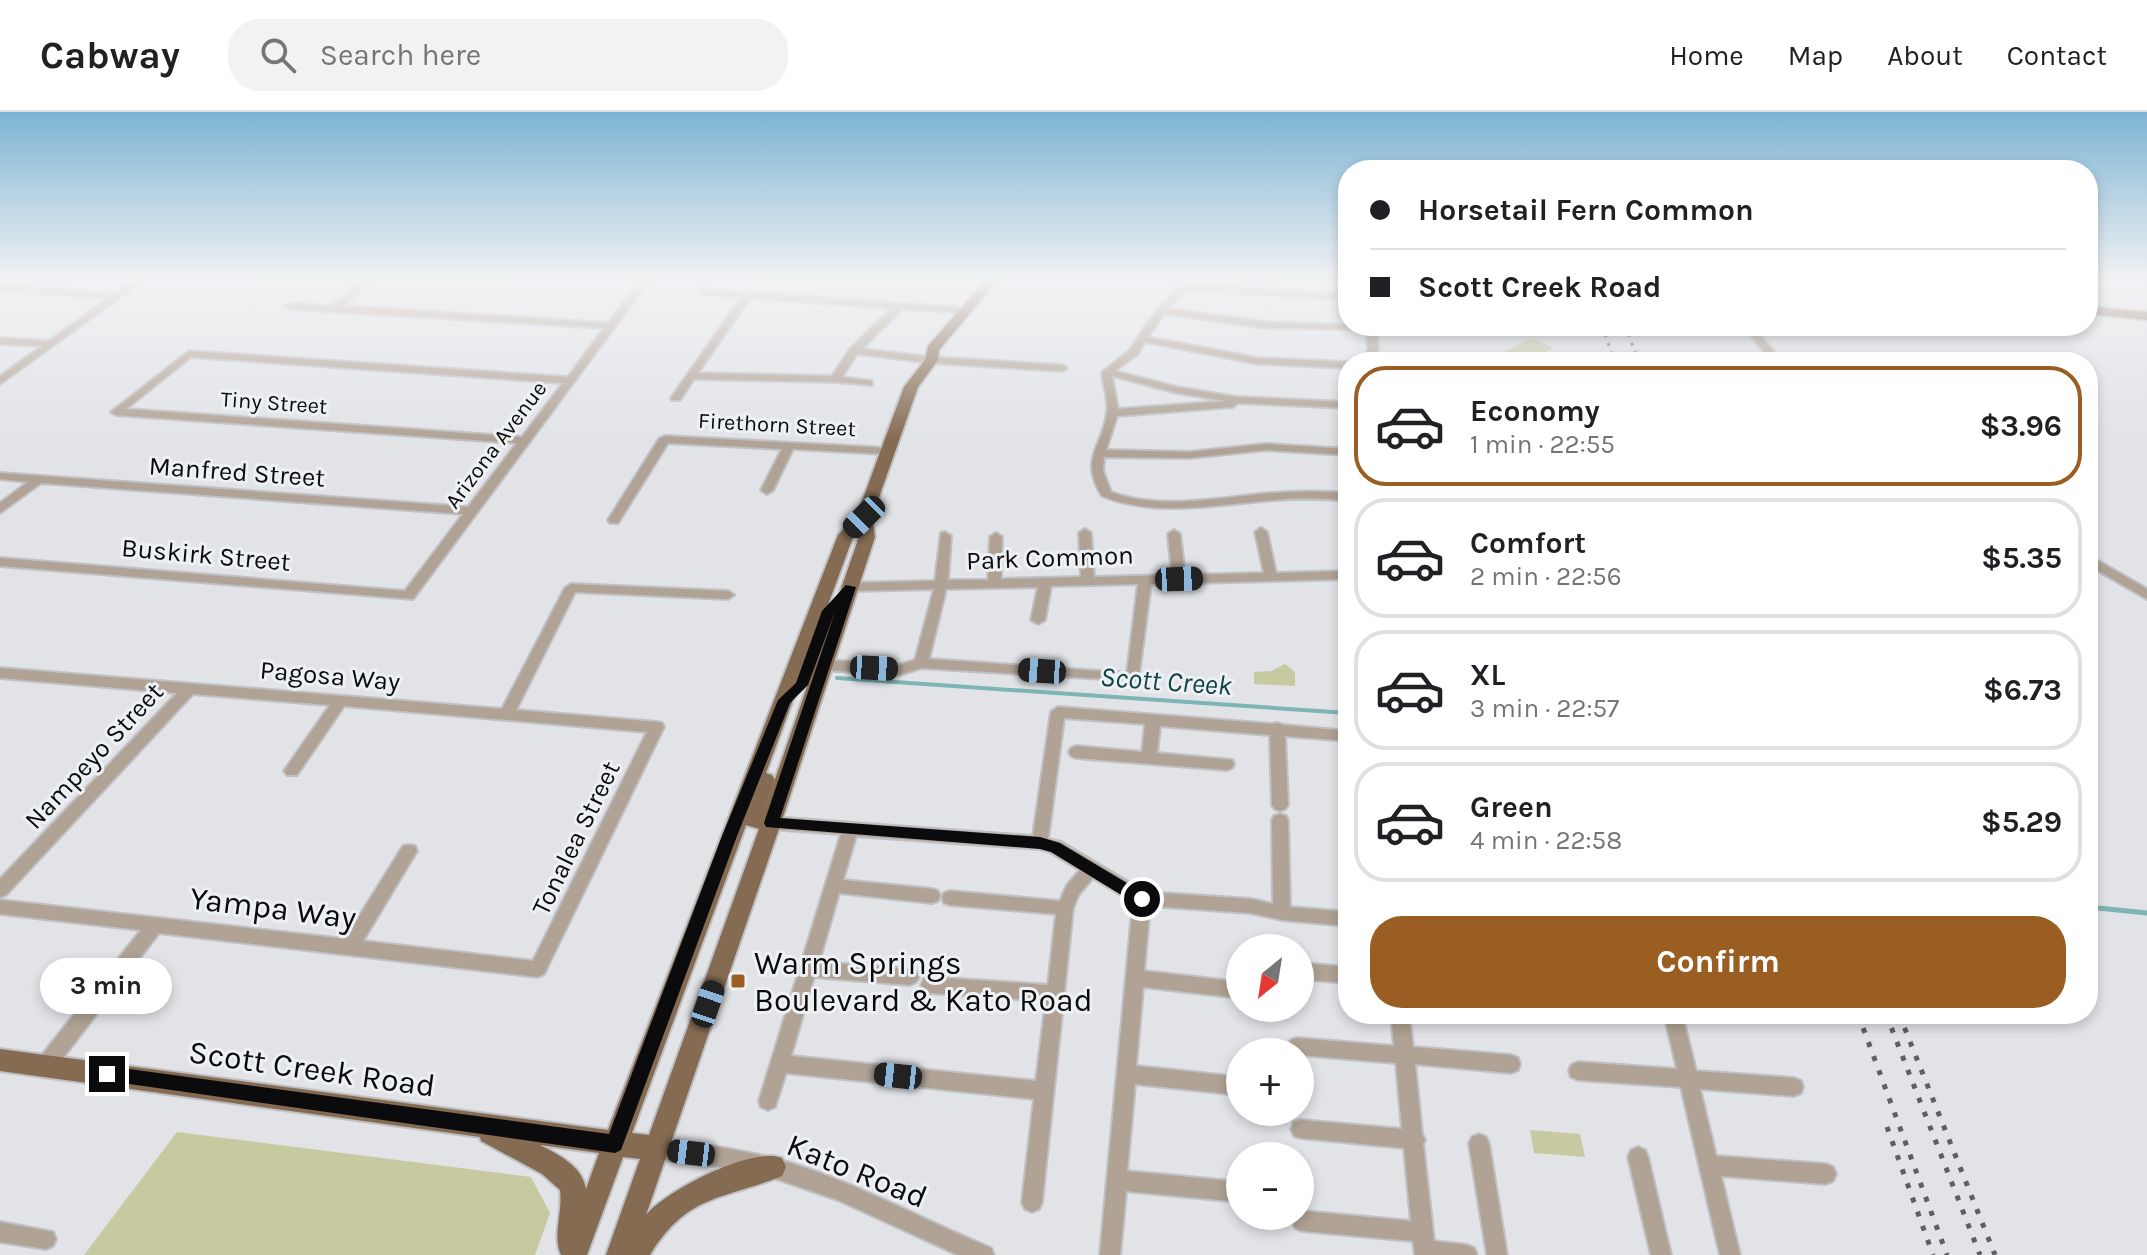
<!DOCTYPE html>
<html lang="en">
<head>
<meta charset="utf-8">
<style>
  :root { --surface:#fff; --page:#f2f2f2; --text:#202124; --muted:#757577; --line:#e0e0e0; --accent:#9b5e22 }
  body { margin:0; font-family:Karla,sans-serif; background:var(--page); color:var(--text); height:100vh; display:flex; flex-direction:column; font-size:30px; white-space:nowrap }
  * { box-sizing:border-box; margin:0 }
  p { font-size:26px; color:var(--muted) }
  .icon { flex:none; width:44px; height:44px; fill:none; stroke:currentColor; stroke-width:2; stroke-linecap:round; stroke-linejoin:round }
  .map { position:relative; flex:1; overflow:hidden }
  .sheet { position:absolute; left:1338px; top:240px; width:760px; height:672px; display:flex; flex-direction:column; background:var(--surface); border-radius:32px; box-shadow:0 4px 12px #0003 }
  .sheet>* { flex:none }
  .top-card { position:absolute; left:1338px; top:48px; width:760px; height:176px; border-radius:32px; box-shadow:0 4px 12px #0003; display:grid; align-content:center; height:176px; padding:0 32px; background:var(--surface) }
  .needle { width:52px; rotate:210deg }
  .controls { position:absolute; left:1226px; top:822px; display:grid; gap:16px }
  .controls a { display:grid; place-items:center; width:88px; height:88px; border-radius:50%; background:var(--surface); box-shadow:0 4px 12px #0003; font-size:40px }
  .end { position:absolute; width:36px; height:36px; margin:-18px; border:10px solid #0b0b0d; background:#fff; box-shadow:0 0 0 4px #fff }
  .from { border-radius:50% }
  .bubble { position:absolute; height:56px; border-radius:28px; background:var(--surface); box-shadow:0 4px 12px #0003; font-size:26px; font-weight:700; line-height:56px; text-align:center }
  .car { position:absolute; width:24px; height:48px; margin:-24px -12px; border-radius:10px; box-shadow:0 0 6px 2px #0007; background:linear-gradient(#222 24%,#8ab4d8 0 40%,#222 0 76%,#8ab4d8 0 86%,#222 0) }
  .top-card b { display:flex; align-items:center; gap:28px; height:76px; font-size:30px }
  .top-card b+b { border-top:2px solid var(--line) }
  .top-card i { width:20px; height:20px; background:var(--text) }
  ul { padding:14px 0 0; list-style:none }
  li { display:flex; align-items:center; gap:24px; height:120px; margin:0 16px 12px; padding:0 16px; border:4px solid var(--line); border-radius:32px }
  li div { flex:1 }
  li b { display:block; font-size:30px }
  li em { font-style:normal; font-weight:700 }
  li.active { border-color:var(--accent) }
  li>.icon { width:72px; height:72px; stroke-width:1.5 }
  .action { display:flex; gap:16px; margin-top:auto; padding:16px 32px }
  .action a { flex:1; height:92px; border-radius:32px; background:var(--accent); color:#fff; font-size:32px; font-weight:700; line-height:92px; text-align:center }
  header { display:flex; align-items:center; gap:48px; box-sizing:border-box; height:112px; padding:0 40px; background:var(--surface); border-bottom:2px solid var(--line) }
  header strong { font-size:38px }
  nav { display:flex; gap:44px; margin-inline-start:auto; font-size:28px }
  .search { width:560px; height:72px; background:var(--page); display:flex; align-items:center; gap:20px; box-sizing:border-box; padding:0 28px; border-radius:32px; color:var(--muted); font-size:30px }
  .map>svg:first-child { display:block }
</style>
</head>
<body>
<header>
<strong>Cabway</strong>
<div class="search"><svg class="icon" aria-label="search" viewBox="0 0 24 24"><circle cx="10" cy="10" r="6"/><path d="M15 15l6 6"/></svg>Search here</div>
<nav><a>Home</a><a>Map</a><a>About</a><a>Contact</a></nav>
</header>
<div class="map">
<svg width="2147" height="1143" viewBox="0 0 2147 1143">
  <rect width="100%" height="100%" fill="#e1e3e7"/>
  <!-- green -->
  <g fill="#c7caa1">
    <path d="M1531 226 1553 236C1529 248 1526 254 1500 242Z"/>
    <path d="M1285 552 1295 560V574L1254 572V560L1271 559Z"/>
    <path d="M1530 1018 1580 1022 1585 1045 1534 1041Z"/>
    <path d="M177 1020 531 1065 550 1101 535 1143H84Z"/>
  </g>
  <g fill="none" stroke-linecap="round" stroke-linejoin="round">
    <!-- stream-far1 -->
    <path stroke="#7db5b5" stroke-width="4" d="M837 566 1348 601"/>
    <!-- stream -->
    <path stroke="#7db5b5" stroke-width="5" d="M2088 795 2147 801"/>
    <!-- minor casing -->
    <g stroke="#bfc0c4" stroke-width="4">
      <g id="minor">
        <path d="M133 169H143L0 272V264L42 234 0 232V226L49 229 109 186 0 179V173L116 181Z"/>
        <path d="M361 169H371L343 194 608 211 640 169H649L413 487 0 454V446L405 479 463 402 41 371 0 401V391L28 370 0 367V361L468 395 517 331 116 303 111 300 189 239 568 265 604 216 290 197 285 194 290 191 332 194ZM191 245 563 271 522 325 126 297Z"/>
        <path d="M1199 173 1348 182V188L1199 179 1183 180 1169 197 1266 210 1376 214 1378 237 1372 250H1362L1368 237 1366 217 1266 216 1164 202 1148 225 1258 246 1348 250V256L1258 252 1145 230 1138 242 1115 259 1177 275 1237 285 1347 290 1348 296 1238 291 1233 295 1117 304 1106 338 1189 340 1266 332 1348 337V343L1266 338 1189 346 1104 345 1103 359 1111 380C1160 399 1221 385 1273 381 1298 379 1323 379 1348 381V389C1323 386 1299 386 1274 388 1218 392 1156 406 1102 384 1078 345 1104 335 1107 299 1109 286 1102 273 1102 260L1130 238 1148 210 1177 176ZM1112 264 1177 281 1226 289 1118 297Z"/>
        <path d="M702 177 967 196 970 197V201L902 197 862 237 931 245 1062 253 1067 256 1062 259 931 251 857 242 842 265 872 269V273L835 270 694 267 680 288H672L671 286 741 186 699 182V178ZM750 186 892 196 850 237 832 264 698 261Z"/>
        <path d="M1742 214H1752L1783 250H1773Z"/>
        <path d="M665 324 886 336 892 339 886 342 793 337 773 378 767 382 761 378 782 337 668 331 618 411H610L608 408 659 327Z"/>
        <path d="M1261 416 1267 420 1276 461 1348 459V467L1151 472 1138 569 921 556 899 563 824 558 817 553 824 548 899 553 915 548 934 477 850 479 844 475 850 471 935 469 941 421 945 420 951 424 948 468H988L990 425 996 421 1002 425 1001 467 1081 465 1079 421 1085 417 1091 421 1094 465 1172 463 1168 422 1174 418 1180 422 1185 463 1264 461 1255 420ZM1138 472 1127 561 929 547 946 477 1038 475 1031 508 1038 512 1045 508 1051 474Z"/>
        <path d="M2088 443 2147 477V487L2088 453Z"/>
        <path d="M571 472 728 479 734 483 728 487 575 480 516 598 657 610 662 611 664 615 544 862 538 865 159 821 52 960 45 963 38 960 36 954 38 948 141 818 0 802V788L345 827 403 734 409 733 415 734 417 739 363 829 533 849 647 620 344 594 297 663H287L284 659 330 593 193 582 6 783 0 785V767L177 581 0 566V556L502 597 565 476Z"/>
        <path d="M1058 595 1272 612 1277 611 1283 613 1348 619V629L1285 624 1288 693 1285 697 1280 699 1275 697 1272 693 1270 623 1160 614 1157 641 1232 648 1234 652 1232 656 1227 658 1076 646 1071 644 1069 640 1071 636 1076 634 1142 640 1145 612 1064 606 1048 727 1061 730 1145 780 1251 787 1273 792 1272 708 1274 704 1280 702 1286 704 1288 708 1290 795 1348 800V814L1282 808 1251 801 1150 794 1144 859 1240 870V886L1143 875 1136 954 1240 965V983L1135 972 1127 1059 1240 1070V1090L1126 1079 1120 1143H1100L1133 790 1093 766 1079 782 1073 796 1042 1090 1039 1097 1032 1100 1025 1097 1022 1090 1034 987 786 961 775 995 768 998 761 995 759 989 841 722 771 717 765 715 763 711 765 707 771 705 1033 724 1051 600ZM856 724 1040 737 1050 740 1080 758 1067 773 1060 789 950 779 944 781 942 786 944 791 950 793 1056 802 1048 873 930 865 924 867 921 873 924 879 930 881 1046 889 1036 969 791 944 814 865 910 873 916 870 919 865 916 860 910 857 819 850 839 781 932 791 938 789 940 784 938 779 932 777 843 768Z"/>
        <path d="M1300 851 1348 855V871L1300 867Z"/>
        <path d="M1391 902H1409L1413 935 1511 943 1518 946 1520 952 1518 958 1511 961 1415 952 1422 1022 1425 1028 1423 1032 1434 1129 1467 1133 1474 1136 1477 1143H1415L1413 1129 1302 1119 1295 1116 1292 1109 1294 1104H1300L1302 1099 1411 1109 1404 1036 1301 1026 1294 1024 1291 1017 1294 1010 1301 1008 1402 1017 1396 951 1300 943V940H1291L1288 934 1291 928 1297 926 1394 934Z"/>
        <path d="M1664 902H1682L1696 959 1794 966 1801 969 1803 975 1801 981 1794 984 1700 977 1716 1044 1826 1052 1833 1055 1836 1062 1833 1069 1826 1072 1721 1064 1740 1143H1720L1681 975 1578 968 1571 965 1569 959 1571 953 1578 950 1677 957Z"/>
        <path d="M1479 1022 1486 1025 1489 1032 1507 1143H1487L1469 1032 1472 1025Z"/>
        <path d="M657 1027C706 1033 756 1039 803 1055 868 1077 928 1110 991 1136L994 1143H958L838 1088 780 1068 719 1055 657 1047 650 1044 647 1037 650 1030Z"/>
        <path d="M1638 1035 1645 1038 1648 1045 1671 1143H1651L1628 1045 1631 1038Z"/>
        <path d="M0 1110 53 1120 56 1127 53 1134 46 1137 0 1130Z"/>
      </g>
    </g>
    <!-- major casing -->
    <g stroke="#bfc0c4" stroke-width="4">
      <g id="major">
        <path d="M985 169H997L939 238 938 248 918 275 872 405 875 425 781 711 646 1103C667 1078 752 1034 782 1046L786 1055 782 1064C723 1088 688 1081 650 1143H606L640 1047 623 1045 587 1143H561C552 1124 563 1100 560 1078L542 1062 481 1029 480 1025 0 959V937L608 1018 838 423 857 403 904 275 925 248 928 234ZM858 420 859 425 763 702 775 668 772 663 766 661 853 425ZM746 713 759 717 649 1023 632 1021ZM540 1033 599 1041 586 1077C582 1054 559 1043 540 1033Z"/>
        <path d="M2088 194 2147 200V208L2088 202Z"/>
      </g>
    </g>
    <!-- minor -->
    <use href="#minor" fill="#b0a294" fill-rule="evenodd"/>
    <!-- major -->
    <use href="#major" fill="#856b52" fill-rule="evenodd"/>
    <!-- rail-far1 -->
    <g stroke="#5f5f62" stroke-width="3" stroke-dasharray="3 6" stroke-linecap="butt">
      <path d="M1602 214 1615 250"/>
      <path d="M1625 214 1639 250"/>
    </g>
    <!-- rail -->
    <g stroke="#5f5f62" stroke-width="5" stroke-dasharray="5 10" stroke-linecap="butt">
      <path d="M1858 902 1947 1143"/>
      <path d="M1886 902 1980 1143"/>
      <path d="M1899 902 1995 1143"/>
      <path d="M1887 1015 1933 1143"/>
    </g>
  </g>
  <!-- sky -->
  <linearGradient id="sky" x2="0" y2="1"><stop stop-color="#7db4d4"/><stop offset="0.51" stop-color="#f2f2f4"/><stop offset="1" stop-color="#f2f2f4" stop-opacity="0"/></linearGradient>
  <rect width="2147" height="329" fill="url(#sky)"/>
  <!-- route -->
  <path fill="#0b0b0d" d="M846 473 856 475 780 706 1040 725 1060 731 1147 783V792H1136L1051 740 1040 737 766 715 764 711 836 497 808 573 790 591 737 724 621 1038 615 1041 101 968 98 962 101 956 107 954 609 1022 722 724 778 588 796 571 822 499Z"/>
  <!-- markers -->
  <rect fill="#9b5e22" stroke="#eef1f4" stroke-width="3" x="730" y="861" width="16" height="16" rx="4"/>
  <g text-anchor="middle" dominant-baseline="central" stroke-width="6" stroke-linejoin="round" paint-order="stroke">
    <!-- far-street labels -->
    <g font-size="22" fill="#0b0b0d" stroke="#eef1f4">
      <text transform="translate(274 291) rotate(4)">Tiny Street</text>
      <text transform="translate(777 313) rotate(3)">Firethorn Street</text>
      <text transform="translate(496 333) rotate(-53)">Arizona Avenue</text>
    </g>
    <!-- street labels -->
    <g font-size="26" fill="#0b0b0d" stroke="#eef1f4">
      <text transform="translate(237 360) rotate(4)">Manfred Street</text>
      <text transform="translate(206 443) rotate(5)">Buskirk Street</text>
      <text transform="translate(1050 446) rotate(-2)">Park Common</text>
      <text transform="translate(330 564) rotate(5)">Pagosa Way</text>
      <text transform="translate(94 644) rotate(-47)">Nampeyo Street</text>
      <text transform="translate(576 726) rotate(-64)">Tonalea Street</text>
    </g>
    <!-- water labels -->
    <g font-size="28" font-style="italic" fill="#0e4243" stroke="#eef1f4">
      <text transform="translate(1166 569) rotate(4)">Scott Creek</text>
    </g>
    <!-- near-street labels -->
    <g font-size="32" fill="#0b0b0d" stroke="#eef1f4">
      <text transform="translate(273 796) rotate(7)">Yampa Way</text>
      <text transform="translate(312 957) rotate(8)">Scott Creek Road</text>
      <text transform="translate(857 1059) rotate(22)">Kato Road</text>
    </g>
    <!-- near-poi labels -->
    <g font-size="32" fill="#0b0b0d" stroke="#eef1f4" text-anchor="start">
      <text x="754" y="851">Warm Springs<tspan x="754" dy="37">Boulevard &amp; Kato Road</tspan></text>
    </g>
  </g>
</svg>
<div class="controls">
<a><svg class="needle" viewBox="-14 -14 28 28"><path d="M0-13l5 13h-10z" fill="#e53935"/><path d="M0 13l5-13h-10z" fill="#757577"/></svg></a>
<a>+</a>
<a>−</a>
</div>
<i class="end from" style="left:1142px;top:787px"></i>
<i class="end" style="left:107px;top:962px"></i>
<div class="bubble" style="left:40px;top:846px;width:132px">3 min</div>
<i class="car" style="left:864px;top:405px;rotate:225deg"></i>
<i class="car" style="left:1179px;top:467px;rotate:88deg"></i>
<i class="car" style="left:874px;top:556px;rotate:93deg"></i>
<i class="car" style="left:1042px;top:559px;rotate:274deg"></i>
<i class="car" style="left:708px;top:892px;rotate:19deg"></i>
<i class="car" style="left:898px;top:964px;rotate:276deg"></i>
<i class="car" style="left:691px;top:1041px;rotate:277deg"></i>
<div class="top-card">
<b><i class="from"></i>Horsetail Fern Common</b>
<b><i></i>Scott Creek Road</b>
</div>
<section class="sheet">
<ul>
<li class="active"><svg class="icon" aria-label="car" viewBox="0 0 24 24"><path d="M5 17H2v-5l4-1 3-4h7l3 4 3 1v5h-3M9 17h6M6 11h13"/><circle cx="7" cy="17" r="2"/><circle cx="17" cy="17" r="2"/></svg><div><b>Economy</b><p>1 min · 22:55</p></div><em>$3.96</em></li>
<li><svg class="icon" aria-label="car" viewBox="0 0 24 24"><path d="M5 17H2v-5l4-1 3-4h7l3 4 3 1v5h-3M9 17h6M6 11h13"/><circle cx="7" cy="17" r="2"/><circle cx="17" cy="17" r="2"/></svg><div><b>Comfort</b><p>2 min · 22:56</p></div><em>$5.35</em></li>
<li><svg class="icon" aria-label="car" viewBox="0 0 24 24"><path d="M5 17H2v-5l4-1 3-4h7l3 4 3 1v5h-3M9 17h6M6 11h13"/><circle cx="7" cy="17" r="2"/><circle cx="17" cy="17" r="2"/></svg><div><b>XL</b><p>3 min · 22:57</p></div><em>$6.73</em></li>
<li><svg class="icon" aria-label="car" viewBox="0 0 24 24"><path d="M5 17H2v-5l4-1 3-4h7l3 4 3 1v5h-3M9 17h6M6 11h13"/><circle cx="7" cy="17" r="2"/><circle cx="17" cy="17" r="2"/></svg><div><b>Green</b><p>4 min · 22:58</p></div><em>$5.29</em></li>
</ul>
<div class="action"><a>Confirm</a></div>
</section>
</div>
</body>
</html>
